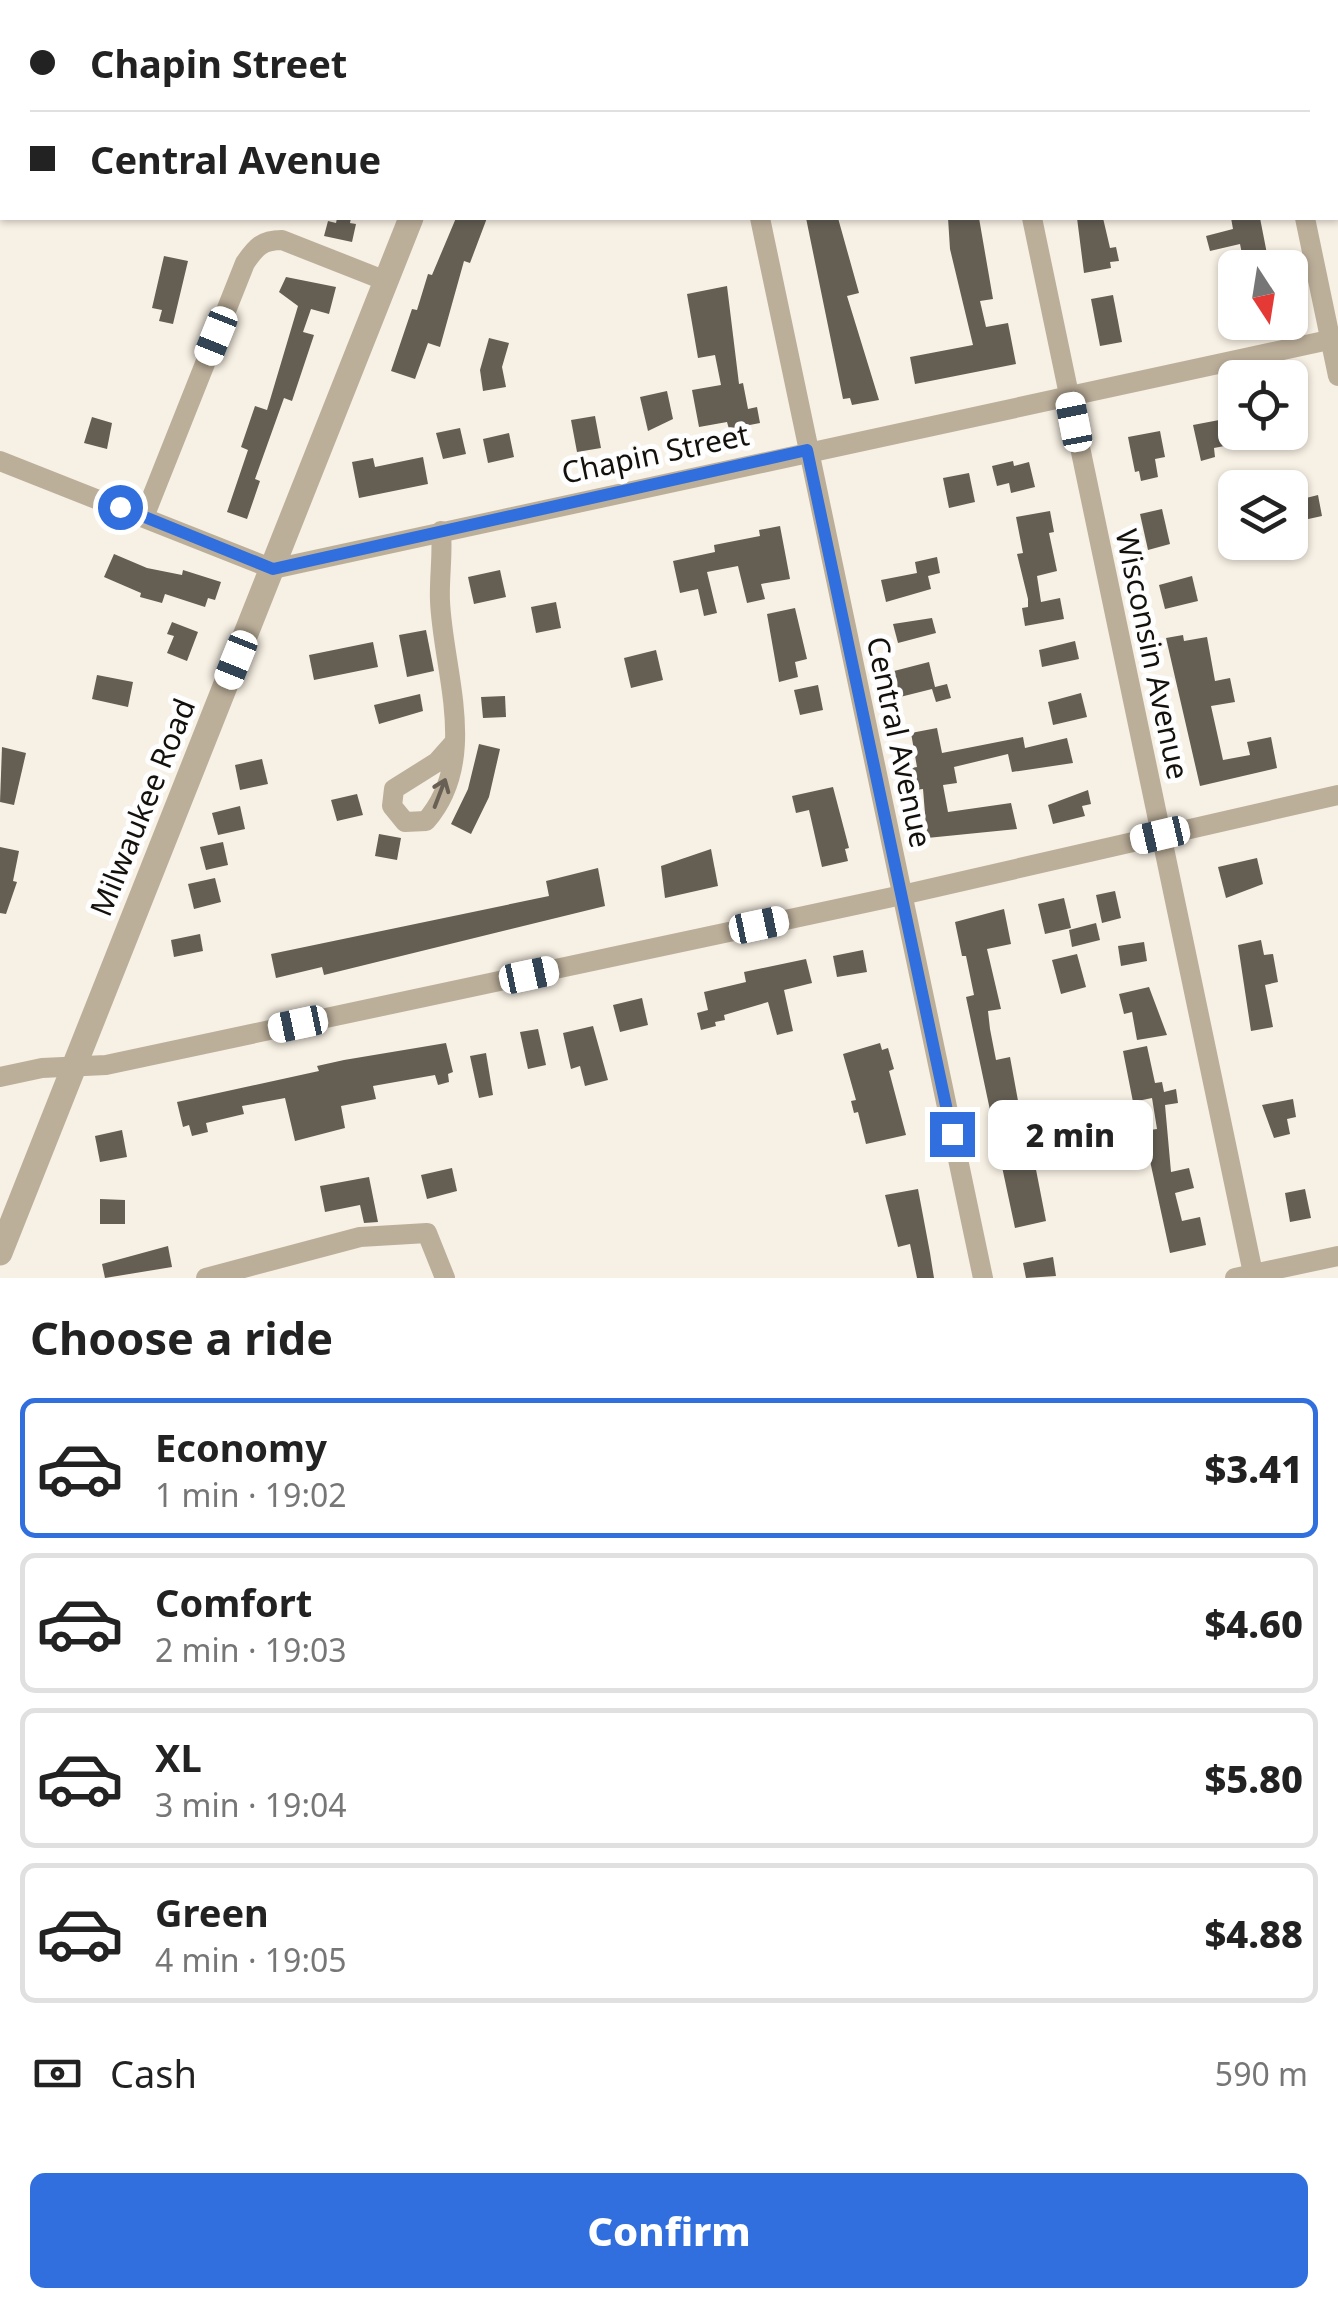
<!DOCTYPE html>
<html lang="en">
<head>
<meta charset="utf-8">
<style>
  :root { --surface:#fff; --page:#f2f2f2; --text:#222; --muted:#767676; --line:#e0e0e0; --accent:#306fdd }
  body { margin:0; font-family:"Noto Sans",sans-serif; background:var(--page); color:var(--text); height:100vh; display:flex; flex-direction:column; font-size:38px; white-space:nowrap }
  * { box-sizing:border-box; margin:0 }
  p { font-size:32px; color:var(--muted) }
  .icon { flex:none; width:55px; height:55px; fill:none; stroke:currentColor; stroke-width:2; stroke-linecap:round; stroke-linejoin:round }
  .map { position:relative; height:1278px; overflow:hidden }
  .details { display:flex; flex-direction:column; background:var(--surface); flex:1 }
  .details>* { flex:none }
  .banner { position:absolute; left:0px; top:0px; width:1340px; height:220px; box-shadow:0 2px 8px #0004; display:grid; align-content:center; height:220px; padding:0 30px; background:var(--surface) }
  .needle { width:65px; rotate:168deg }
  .controls { position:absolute; left:1218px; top:250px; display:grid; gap:20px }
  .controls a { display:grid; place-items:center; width:90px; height:90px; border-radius:15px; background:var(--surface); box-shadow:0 2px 8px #0004; font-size:50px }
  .end { position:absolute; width:45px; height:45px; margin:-22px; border:12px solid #306fdd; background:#fff; box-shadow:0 0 0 5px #fff }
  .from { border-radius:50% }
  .bubble { position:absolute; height:70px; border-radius:15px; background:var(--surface); box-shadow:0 2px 8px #0004; font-size:32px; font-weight:800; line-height:70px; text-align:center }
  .car { position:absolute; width:30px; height:60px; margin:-30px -15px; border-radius:12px; box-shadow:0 0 8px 2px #0007; background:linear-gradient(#fff 24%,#345 0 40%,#fff 0 76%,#345 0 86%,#fff 0) }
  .banner b { display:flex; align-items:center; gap:35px; height:95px; font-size:38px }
  .banner b+b { border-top:2px solid var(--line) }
  .banner i { width:25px; height:25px; background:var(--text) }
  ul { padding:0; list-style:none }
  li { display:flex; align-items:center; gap:30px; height:140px; margin:0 20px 15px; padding:0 10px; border:5px solid var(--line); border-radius:15px }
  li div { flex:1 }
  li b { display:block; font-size:38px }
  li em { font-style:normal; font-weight:800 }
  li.on { border-color:var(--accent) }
  li>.icon { width:90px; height:90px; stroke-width:1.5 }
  h2 { padding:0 30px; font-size:45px; line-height:120px }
  .pay { display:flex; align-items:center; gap:25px; height:110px; padding:0 30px; font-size:38px }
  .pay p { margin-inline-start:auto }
  .action { display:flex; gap:20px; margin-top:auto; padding:20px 30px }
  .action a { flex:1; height:115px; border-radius:15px; background:var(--accent); color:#fff; font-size:40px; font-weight:800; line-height:115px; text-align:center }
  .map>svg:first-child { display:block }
</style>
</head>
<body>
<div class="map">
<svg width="1338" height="1278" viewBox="0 0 1338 1278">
  <rect width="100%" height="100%" fill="#f7f0e4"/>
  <!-- building -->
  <g fill="#645e53">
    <path d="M337 218H351L350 223 356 224 352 242 324 236 328 221 336 223Z"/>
    <path d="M456 218H487L470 263 464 261 440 347 428 343 415 379 391 371 412 309 417 310 428 274 432 275Z"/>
    <path d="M806 218H838L859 293 847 296 879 400 852 405 850 398 843 399Z"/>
    <path d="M948 218H979L993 299 980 301 986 327 1008 323 1016 364 915 384 910 357 973 345 950 249Z"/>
    <path d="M1077 218H1103L1110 248 1116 247 1119 261 1110 262 1111 268 1084 273Z"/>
    <path d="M1231 218H1260L1268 259 1244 264 1240 244 1210 251 1206 236 1233 229Z"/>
    <path d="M164 256 188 261 173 324 159 321 162 310 152 308Z"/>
    <path d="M286 277 336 287 329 314 311 309 303 332 314 335 292 401 284 398 255 479 260 481 247 519 227 512 248 450 241 447 255 406 267 410 298 306 279 292Z"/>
    <path d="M727 286 739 384 743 383 748 409 757 407 760 423 729 429 727 422 699 427 692 390 721 385 715 355 698 358 687 294Z"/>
    <path d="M1113 295 1122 342 1100 346 1091 299Z"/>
    <path d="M489 338 509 343 502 367 506 387 483 391 480 370Z"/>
    <path d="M667 391 673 419 648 431 640 397Z"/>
    <path d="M595 416 601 448 577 452 571 420Z"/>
    <path d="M92 417 112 423 107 449 84 443Z"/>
    <path d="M1235 417V444L1214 448 1215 457 1201 461 1193 425Z"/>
    <path d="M460 428 466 454 443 459 436 433Z"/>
    <path d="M1160 431 1165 457 1155 459 1158 477 1141 481 1139 471 1135 472 1128 437Z"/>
    <path d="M509 433 514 457 488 463 483 439Z"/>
    <path d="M423 457 428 484 359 498 352 462 373 458 375 467Z"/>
    <path d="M1013 461 1014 466 1029 462 1035 487 1011 493 1009 483 997 486 992 466Z"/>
    <path d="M969 473 975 502 949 508 943 478Z"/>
    <path d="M1304 489 1306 498 1318 495 1322 516 1290 523V491Z"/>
    <path d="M1162 509 1170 544 1148 550 1140 514Z"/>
    <path d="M1050 511 1054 532 1049 533 1057 571 1037 576 1041 602 1060 598 1064 619 1025 626 1022 608 1028 607V599L1017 554 1023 553 1016 517Z"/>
    <path d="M780 526 790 579 761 584 765 599 747 603 738 566 707 572 717 613 704 616 698 589 680 593 673 561 715 552 714 545 760 536 759 530Z"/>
    <path d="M114 554 147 568 182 575 183 570 221 582 215 600 208 598 205 607 165 594 162 603 140 597 141 593 104 577Z"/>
    <path d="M937 557 940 573 928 576 931 589 886 602 881 580 917 573 915 562Z"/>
    <path d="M500 570 506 597 474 604 468 577Z"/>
    <path d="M1192 576 1198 601 1165 609 1159 585Z"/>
    <path d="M556 602 561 628 536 633 531 607Z"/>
    <path d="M795 608 807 659 795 662 798 677 779 682 767 614Z"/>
    <path d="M932 618 936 633 898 643 893 624Z"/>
    <path d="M172 622 198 632 187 661 167 653 174 636 167 634Z"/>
    <path d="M426 630 434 671 407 677 399 635Z"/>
    <path d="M1183 635 1184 641 1207 637 1215 681 1230 678 1235 702 1211 706 1223 760 1250 755 1247 742 1271 737 1277 768 1200 786 1166 638Z"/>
    <path d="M1075 641 1079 659 1042 667 1039 650Z"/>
    <path d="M373 642 378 667 314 680 309 655Z"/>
    <path d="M656 650 663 680 631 688 624 658Z"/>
    <path d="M929 662 935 687 947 684 951 698 936 702 932 689 900 697 894 671Z"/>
    <path d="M97 675 133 682 128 707 92 699Z"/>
    <path d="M818 685 823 710 800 715 794 690Z"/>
    <path d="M1081 693 1087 717 1053 725 1048 702Z"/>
    <path d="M420 694 423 711 379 724 374 705Z"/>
    <path d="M505 696 506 717 483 718 481 697Z"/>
    <path d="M937 728 942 753 1023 737 1025 748 1067 738 1073 763 1012 772 1008 754 954 767 957 783 943 785 948 812 1011 803 1017 829 927 838 923 789 915 790 911 768 917 767 911 733Z"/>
    <path d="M479 744 500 749 489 797 471 834 451 824 468 789Z"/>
    <path d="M2 747 26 753 14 805 0 802Z"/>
    <path d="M262 759 268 784 240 790 235 765Z"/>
    <path d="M833 787 849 848 845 849 848 861 822 867 809 810 796 813 792 796Z"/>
    <path d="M1088 790 1091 804 1082 806 1085 816 1053 824 1048 805Z"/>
    <path d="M357 794 363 815 337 821 331 800Z"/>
    <path d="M240 806 245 829 218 835 212 813Z"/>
    <path d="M379 834 401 838 397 860 375 856Z"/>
    <path d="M223 842 228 865 206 870 200 847Z"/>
    <path d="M0 847 19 851 13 881 17 882 6 914 0 913Z"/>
    <path d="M711 849 718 886 665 898 661 866Z"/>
    <path d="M1257 858 1263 884 1226 898 1218 867Z"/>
    <path d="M598 868 605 906 324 975 322 967 276 978 271 954 549 896 546 881Z"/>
    <path d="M215 878 221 902 194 909 188 884Z"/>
    <path d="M1115 891 1121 918 1102 923 1096 895Z"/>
    <path d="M1064 898 1071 928 1045 934 1038 904Z"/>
    <path d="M1004 909 1011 944 987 949 1001 1009 988 1011 990 1029 996 1060 1010 1057 1023 1128 1038 1125 1043 1146 1032 1149 1046 1221 1015 1228 966 997 974 995 966 956H962L955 922Z"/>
    <path d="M1096 923 1100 940 1072 947 1069 930Z"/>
    <path d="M200 934 203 951 174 957 171 940Z"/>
    <path d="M1261 940 1264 955 1273 954 1278 982 1265 985 1273 1027 1251 1031 1238 945Z"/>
    <path d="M1144 942 1147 961 1121 966 1118 946Z"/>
    <path d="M863 950 867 972 837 977 833 956Z"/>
    <path d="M1077 954 1086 987 1061 994 1052 960Z"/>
    <path d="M806 959 812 983 784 990 793 1031 777 1035 768 1002 724 1015 725 1020 715 1022 716 1026 701 1030 697 1013 708 1010 704 992 746 982 744 972Z"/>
    <path d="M1149 987 1167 1035 1137 1040 1132 1012 1124 1014 1119 994Z"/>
    <path d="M642 998 648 1025 620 1032 613 1005Z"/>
    <path d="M593 1026 608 1080 585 1086 580 1066 571 1069 563 1033Z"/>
    <path d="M538 1029 546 1065 528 1069 520 1032Z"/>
    <path d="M446 1043 453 1072 448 1074 449 1082 438 1085 435 1075 373 1086 376 1099 341 1106 345 1128 295 1141 285 1098 242 1106 244 1114 206 1123 208 1132 192 1136 189 1125 183 1127 177 1102 319 1071 317 1066 344 1060Z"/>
    <path d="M880 1043 882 1050 888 1048 894 1069 889 1071 906 1135 866 1144 858 1112 854 1113 851 1101 856 1100 843 1054Z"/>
    <path d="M1147 1046 1155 1083 1162 1082 1164 1092 1176 1089 1178 1103 1165 1105 1171 1172 1189 1168 1194 1188 1175 1193 1182 1221 1200 1217 1206 1245 1170 1253 1147 1147 1153 1146 1150 1130 1157 1129 1152 1098 1133 1102 1123 1051Z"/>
    <path d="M486 1053 493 1095 479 1098 470 1056Z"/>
    <path d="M1293 1099 1296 1117 1287 1119 1290 1134 1274 1138 1262 1105Z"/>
    <path d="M122 1130 127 1157 100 1162 95 1136Z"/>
    <path d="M452 1168 457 1191 427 1199 421 1175Z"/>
    <path d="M369 1177 378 1222 364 1223 360 1205 325 1212 320 1186Z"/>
    <path d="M918 1189 930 1253 934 1278H917L910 1244 898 1247 885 1195Z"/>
    <path d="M1305 1189 1311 1218 1290 1222 1285 1193Z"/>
    <path d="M100 1199 125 1200V1224H100Z"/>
    <path d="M168 1246 172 1267 105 1278 102 1264Z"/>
    <path d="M1053 1257 1056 1276 1026 1278 1023 1263Z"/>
  </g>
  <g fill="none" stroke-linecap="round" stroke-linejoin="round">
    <!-- service -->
    <path stroke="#bcaf9a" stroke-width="10" d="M479 0V2"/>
    <!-- minor -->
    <g stroke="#bcaf9a" stroke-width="20">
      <path d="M716 0V2"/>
      <path d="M987 0 988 2"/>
      <path d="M1259 0 1260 2"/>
      <path d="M760 218 983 1278"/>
      <path d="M1032 218 1254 1278"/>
      <path d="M1305 218 1338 376"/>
      <path d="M0 461 273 569 1338 338"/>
      <path d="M144 517 245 263C256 247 262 240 282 240L386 281"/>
      <path d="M441 531C443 555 439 578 440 601 443 672 480 759 426 821L405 822 392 806 394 789 437 762 453 744"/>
      <path d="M0 1077 42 1068 106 1065 902 895 1338 795"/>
      <path d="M206 1278 360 1237 427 1233 445 1278"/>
      <path d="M1235 1278 1338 1256"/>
    </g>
    <!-- tertiary -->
    <g stroke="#bcaf9a" stroke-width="25">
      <path d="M762 2 774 0"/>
      <path d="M0 1253 411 218"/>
    </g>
  </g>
  <!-- one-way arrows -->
  <defs><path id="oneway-shaft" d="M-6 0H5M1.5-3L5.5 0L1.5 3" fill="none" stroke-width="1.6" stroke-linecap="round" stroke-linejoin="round" transform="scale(2.5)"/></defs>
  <use stroke="#686054" href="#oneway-shaft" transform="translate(440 793) rotate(-69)"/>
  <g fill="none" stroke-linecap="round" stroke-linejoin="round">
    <!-- route -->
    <path stroke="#306fdd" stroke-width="12" d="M120 507 273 569 807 450 952 1134"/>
  </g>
  <g text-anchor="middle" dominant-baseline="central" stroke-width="10" stroke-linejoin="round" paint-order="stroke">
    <!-- street labels -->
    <g font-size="30" fill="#14110d" stroke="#fefefe">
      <text transform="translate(655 453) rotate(-12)">Chapin Street</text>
      <text transform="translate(1153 654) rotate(78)">Wisconsin Avenue</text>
      <text transform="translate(900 742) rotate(78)">Central Avenue</text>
      <text transform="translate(142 807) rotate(-68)">Milwaukee Road</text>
    </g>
  </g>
</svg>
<div class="controls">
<a><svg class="needle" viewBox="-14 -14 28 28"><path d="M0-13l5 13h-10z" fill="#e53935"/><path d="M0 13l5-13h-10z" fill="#767676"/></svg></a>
<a><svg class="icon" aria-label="locate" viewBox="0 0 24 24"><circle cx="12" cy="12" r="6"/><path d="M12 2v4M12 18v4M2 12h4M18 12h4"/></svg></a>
<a><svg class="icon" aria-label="layers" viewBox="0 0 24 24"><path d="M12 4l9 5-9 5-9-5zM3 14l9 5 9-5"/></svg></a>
</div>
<i class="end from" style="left:120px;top:507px"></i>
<i class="end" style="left:952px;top:1134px"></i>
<div class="bubble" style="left:988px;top:1100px;width:165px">2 min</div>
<i class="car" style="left:216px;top:336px;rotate:202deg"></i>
<i class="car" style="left:1074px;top:422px;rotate:349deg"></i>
<i class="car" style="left:236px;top:660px;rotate:202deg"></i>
<i class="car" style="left:1160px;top:835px;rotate:257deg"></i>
<i class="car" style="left:759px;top:925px;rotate:78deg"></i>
<i class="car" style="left:529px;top:975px;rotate:78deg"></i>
<i class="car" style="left:298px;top:1024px;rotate:258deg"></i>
<div class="banner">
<b><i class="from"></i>Chapin Street</b>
<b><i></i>Central Avenue</b>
</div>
</div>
<section class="details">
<h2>Choose a ride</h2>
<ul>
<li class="on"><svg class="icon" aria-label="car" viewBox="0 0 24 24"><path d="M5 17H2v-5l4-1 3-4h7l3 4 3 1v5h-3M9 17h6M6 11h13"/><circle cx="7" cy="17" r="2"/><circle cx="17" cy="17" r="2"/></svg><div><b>Economy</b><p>1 min · 19:02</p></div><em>$3.41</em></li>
<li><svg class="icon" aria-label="car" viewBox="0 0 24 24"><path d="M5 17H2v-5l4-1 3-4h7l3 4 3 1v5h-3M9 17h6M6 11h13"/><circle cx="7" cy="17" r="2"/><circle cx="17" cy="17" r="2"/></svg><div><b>Comfort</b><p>2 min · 19:03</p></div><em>$4.60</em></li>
<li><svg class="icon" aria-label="car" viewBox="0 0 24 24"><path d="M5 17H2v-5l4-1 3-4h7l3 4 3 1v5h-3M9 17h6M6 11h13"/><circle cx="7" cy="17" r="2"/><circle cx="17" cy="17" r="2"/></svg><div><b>XL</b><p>3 min · 19:04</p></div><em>$5.80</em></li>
<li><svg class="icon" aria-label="car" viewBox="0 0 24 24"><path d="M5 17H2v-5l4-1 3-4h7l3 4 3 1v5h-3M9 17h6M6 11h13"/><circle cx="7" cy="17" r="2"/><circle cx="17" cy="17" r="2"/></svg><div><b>Green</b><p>4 min · 19:05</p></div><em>$4.88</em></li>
</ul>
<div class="pay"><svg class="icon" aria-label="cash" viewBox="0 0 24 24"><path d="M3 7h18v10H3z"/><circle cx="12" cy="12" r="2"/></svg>Cash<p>590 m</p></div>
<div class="action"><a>Confirm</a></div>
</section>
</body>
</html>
